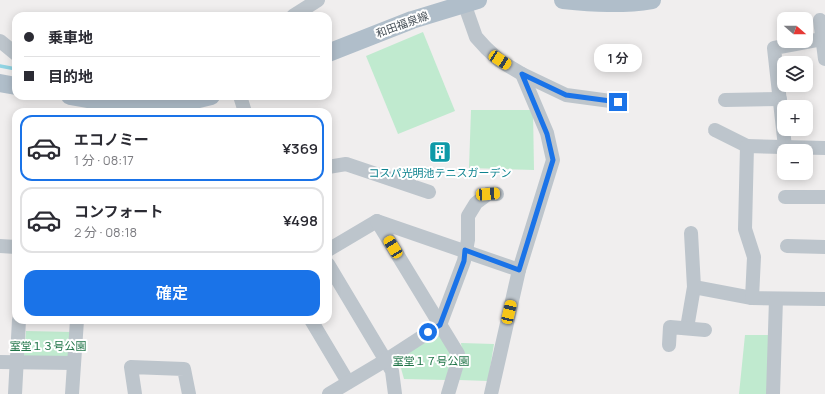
<!DOCTYPE html>
<html lang="ja">
<head>
<meta charset="utf-8">
<style>
  :root { --surface:#fff; --page:#f2f2f3; --text:#2b2b33; --muted:#7c7c81; --line:#e1e1e2; --accent:#1a73e8 }
  body { margin:0; font-family:Manrope,"Noto Sans JP",sans-serif; background:var(--page); color:var(--text); height:100vh; display:flex; flex-direction:column; font-size:15px; white-space:nowrap }
  * { box-sizing:border-box; margin:0 }
  p { font-size:13px; color:var(--muted) }
  .icon { flex:none; width:22px; height:22px; fill:none; stroke:currentColor; stroke-width:2; stroke-linecap:round; stroke-linejoin:round }
  .map { position:relative; flex:1; overflow:hidden }
  .drawer { position:absolute; left:12px; top:108px; width:320px; height:216px; display:flex; flex-direction:column; background:var(--surface); border-radius:12px; box-shadow:0 2px 10px #0003 }
  .drawer>* { flex:none }
  .top-card { position:absolute; left:12px; top:12px; width:320px; height:88px; border-radius:12px; box-shadow:0 2px 10px #0003; display:grid; align-content:center; height:88px; padding:0 12px; background:var(--surface) }
  .needle { width:26px; rotate:110deg }
  .controls { position:absolute; left:777px; top:12px; display:grid; gap:8px }
  .controls a { display:grid; place-items:center; width:36px; height:36px; border-radius:8px; background:var(--surface); box-shadow:0 2px 10px #0003; font-size:20px }
  .end { position:absolute; width:18px; height:18px; margin:-9px; border:5px solid #1a73e8; background:#fff; box-shadow:0 0 0 2px #fff }
  .from { border-radius:50% }
  .bubble { position:absolute; height:28px; border-radius:12px; background:var(--surface); box-shadow:0 2px 10px #0003; font-size:13px; font-weight:600; line-height:28px; text-align:center }
  .car { position:absolute; width:12px; height:24px; margin:-12px -6px; border-radius:5px; box-shadow:0 0 3px 1px #0007; background:linear-gradient(#f5c518 24%,#345 0 40%,#f5c518 0 76%,#345 0 86%,#f5c518 0) }
  .top-card b { display:flex; align-items:center; gap:14px; height:38px; font-size:15px }
  .top-card b+b { border-top:1px solid var(--line) }
  .top-card i { width:10px; height:10px; background:var(--text) }
  ul { padding:7px 0 0; list-style:none }
  li { display:flex; align-items:center; gap:12px; height:66px; margin:0 8px 6px; padding:0 4px; border:2px solid var(--line); border-radius:12px }
  li div { flex:1 }
  li b { display:block; font-size:15px }
  li em { font-style:normal; font-weight:600 }
  li.current { border-color:var(--accent) }
  li>.icon { width:36px; height:36px; stroke-width:1.5 }
  .action { display:flex; gap:8px; margin-top:auto; padding:8px 12px }
  .action a { flex:1; height:46px; border-radius:12px; background:var(--accent); color:#fff; font-size:16px; font-weight:600; line-height:46px; text-align:center }
  .map>svg:first-child { display:block }
</style>
</head>
<body>
<div class="map">
<svg width="825" height="394" viewBox="0 0 825 394">
  <rect width="100%" height="100%" fill="#f0eeee"/>
  <!-- green -->
  <g fill="#c0eacf">
    <path d="M423 32 455 111 398 134 366 56Z"/>
    <path d="M471 110H533L534 170 469 168Z"/>
    <path d="M26 331 73 332 71 356 27 359 24 355Z"/>
    <path d="M436 335 440 336 451 356 446 380 404 379 399 361 401 355Z"/>
    <path d="M745 335H769V394H739Z"/>
    <path d="M461 343 494 344 488 381 459 380 464 363Z"/>
  </g>
  <g fill="none" stroke-linecap="round" stroke-linejoin="round">
    <!-- stream -->
    <path stroke="#91d4e3" stroke-width="3.5" d="M0 66 16 69"/>
    <!-- minor -->
    <g stroke="#bdc5cc" stroke-width="14">
      <path d="M464 3 476 37 486 48 500 61 522 74 547 133 553 160 519 270 491 394"/>
      <path d="M293 16 318 0"/>
      <path d="M820 20 825 59"/>
      <path d="M0 41 16 54"/>
      <path d="M522 74 566 95 618 102"/>
      <path d="M240 96 245 112"/>
      <path d="M725 100 780 99"/>
      <path d="M715 130 747 146"/>
      <path d="M785 147 774 48 822 39"/>
      <path d="M328 167 346 164 429 192"/>
      <path d="M785 197H825"/>
      <path d="M0 246 16 247"/>
      <path d="M787 246 825 247"/>
      <path d="M328 250 377 221"/>
      <path d="M328 264 392 371 395 394"/>
      <path d="M694 287 752 298 825 299"/>
      <path d="M752 298 754 257 745 229 747 146 825 148"/>
      <path d="M311 320 348 382"/>
      <path d="M687 328 694 287 691 233"/>
      <path d="M669 345 670 327 705 330"/>
      <path d="M0 362 74 363"/>
      <path d="M15 394 19 320"/>
      <path d="M72 394 77 320"/>
      <path d="M135 394 131 367 184 369 189 394"/>
      <path d="M329 394 386 360 440 325 464 261 468 240V216L476 203 488 194H497"/>
      <path d="M448 394 457 364 458 354 377 221 519 270"/>
      <path d="M773 394 776 299"/>
    </g>
    <!-- major -->
    <g stroke="#b0beca" stroke-width="18">
      <path d="M563 0C593 3 622 5 652 0"/>
      <path d="M328 53 412 20 478 0"/>
      <path d="M0 83 16 86"/>
      <path d="M70 96C116 105 165 109 211 96"/>
    </g>
  </g>
  <g fill="none" stroke-linecap="round" stroke-linejoin="round">
    <!-- route -->
    <path stroke="#1a73e8" stroke-width="5" d="M428 332 440 325 464 261 465 250 519 270 553 160 547 134 522 74 566 95 618 102"/>
  </g>
  <!-- icons -->
  <defs>
    <g id="building-square" transform="scale(1.15)"><rect x="-9" y="-9" width="18" height="18" rx="4" fill="#0f9aa8" stroke="#fff"/><path d="M-4-6H4V6H1V3H-1V6H-4ZM-2.5-4.3h1.7v1.8h-1.7ZM.8-4.3h1.7v1.8H.8ZM-2.5-1h1.7V.8h-1.7ZM.8-1h1.7V.8H.8Z" fill="#fff"/></g>
  </defs>
  <g fill-rule="evenodd">
    <use href="#building-square" x="440" y="152"/>
  </g>
  <g text-anchor="middle" dominant-baseline="central" stroke-width="4" stroke-linejoin="round" paint-order="stroke">
    <!-- street labels -->
    <g font-size="11" fill="#485159" stroke="#fff">
      <text transform="translate(402 24) rotate(-20)">和田福泉線</text>
    </g>
    <!-- culture labels -->
    <g font-size="11" fill="#0d838f" stroke="#fff">
      <text x="440" y="172">コスパ光明池テニスガーデン</text>
    </g>
    <!-- park labels -->
    <g font-size="11" fill="#1f7447" stroke="#fff">
      <text x="48" y="345">室堂１３号公園</text>
      <text x="431" y="360">室堂１７号公園</text>
    </g>
  </g>
</svg>
<div class="controls">
<a><svg class="needle" viewBox="-14 -14 28 28"><path d="M0-13l5 13h-10z" fill="#e53935"/><path d="M0 13l5-13h-10z" fill="#7c7c81"/></svg></a>
<a><svg class="icon" aria-label="layers" viewBox="0 0 24 24"><path d="M12 4l9 5-9 5-9-5zM3 14l9 5 9-5"/></svg></a>
<a>+</a>
<a>−</a>
</div>
<i class="end from" style="left:428px;top:332px"></i>
<i class="end" style="left:618px;top:102px"></i>
<div class="bubble" style="left:594px;top:44px;width:48px">1 分</div>
<i class="car" style="left:500px;top:60px;rotate:123deg"></i>
<i class="car" style="left:488px;top:194px;rotate:86deg"></i>
<i class="car" style="left:393px;top:247px;rotate:329deg"></i>
<i class="car" style="left:509px;top:312px;rotate:13deg"></i>
<div class="top-card">
<b><i class="from"></i>乗車地</b>
<b><i></i>目的地</b>
</div>
<section class="drawer">
<ul>
<li class="current"><svg class="icon" aria-label="car" viewBox="0 0 24 24"><path d="M5 17H2v-5l4-1 3-4h7l3 4 3 1v5h-3M9 17h6M6 11h13"/><circle cx="7" cy="17" r="2"/><circle cx="17" cy="17" r="2"/></svg><div><b>エコノミー</b><p>1 分 · 08:17</p></div><em>¥369</em></li>
<li><svg class="icon" aria-label="car" viewBox="0 0 24 24"><path d="M5 17H2v-5l4-1 3-4h7l3 4 3 1v5h-3M9 17h6M6 11h13"/><circle cx="7" cy="17" r="2"/><circle cx="17" cy="17" r="2"/></svg><div><b>コンフォート</b><p>2 分 · 08:18</p></div><em>¥498</em></li>
</ul>
<div class="action"><a>確定</a></div>
</section>
</div>
</body>
</html>
